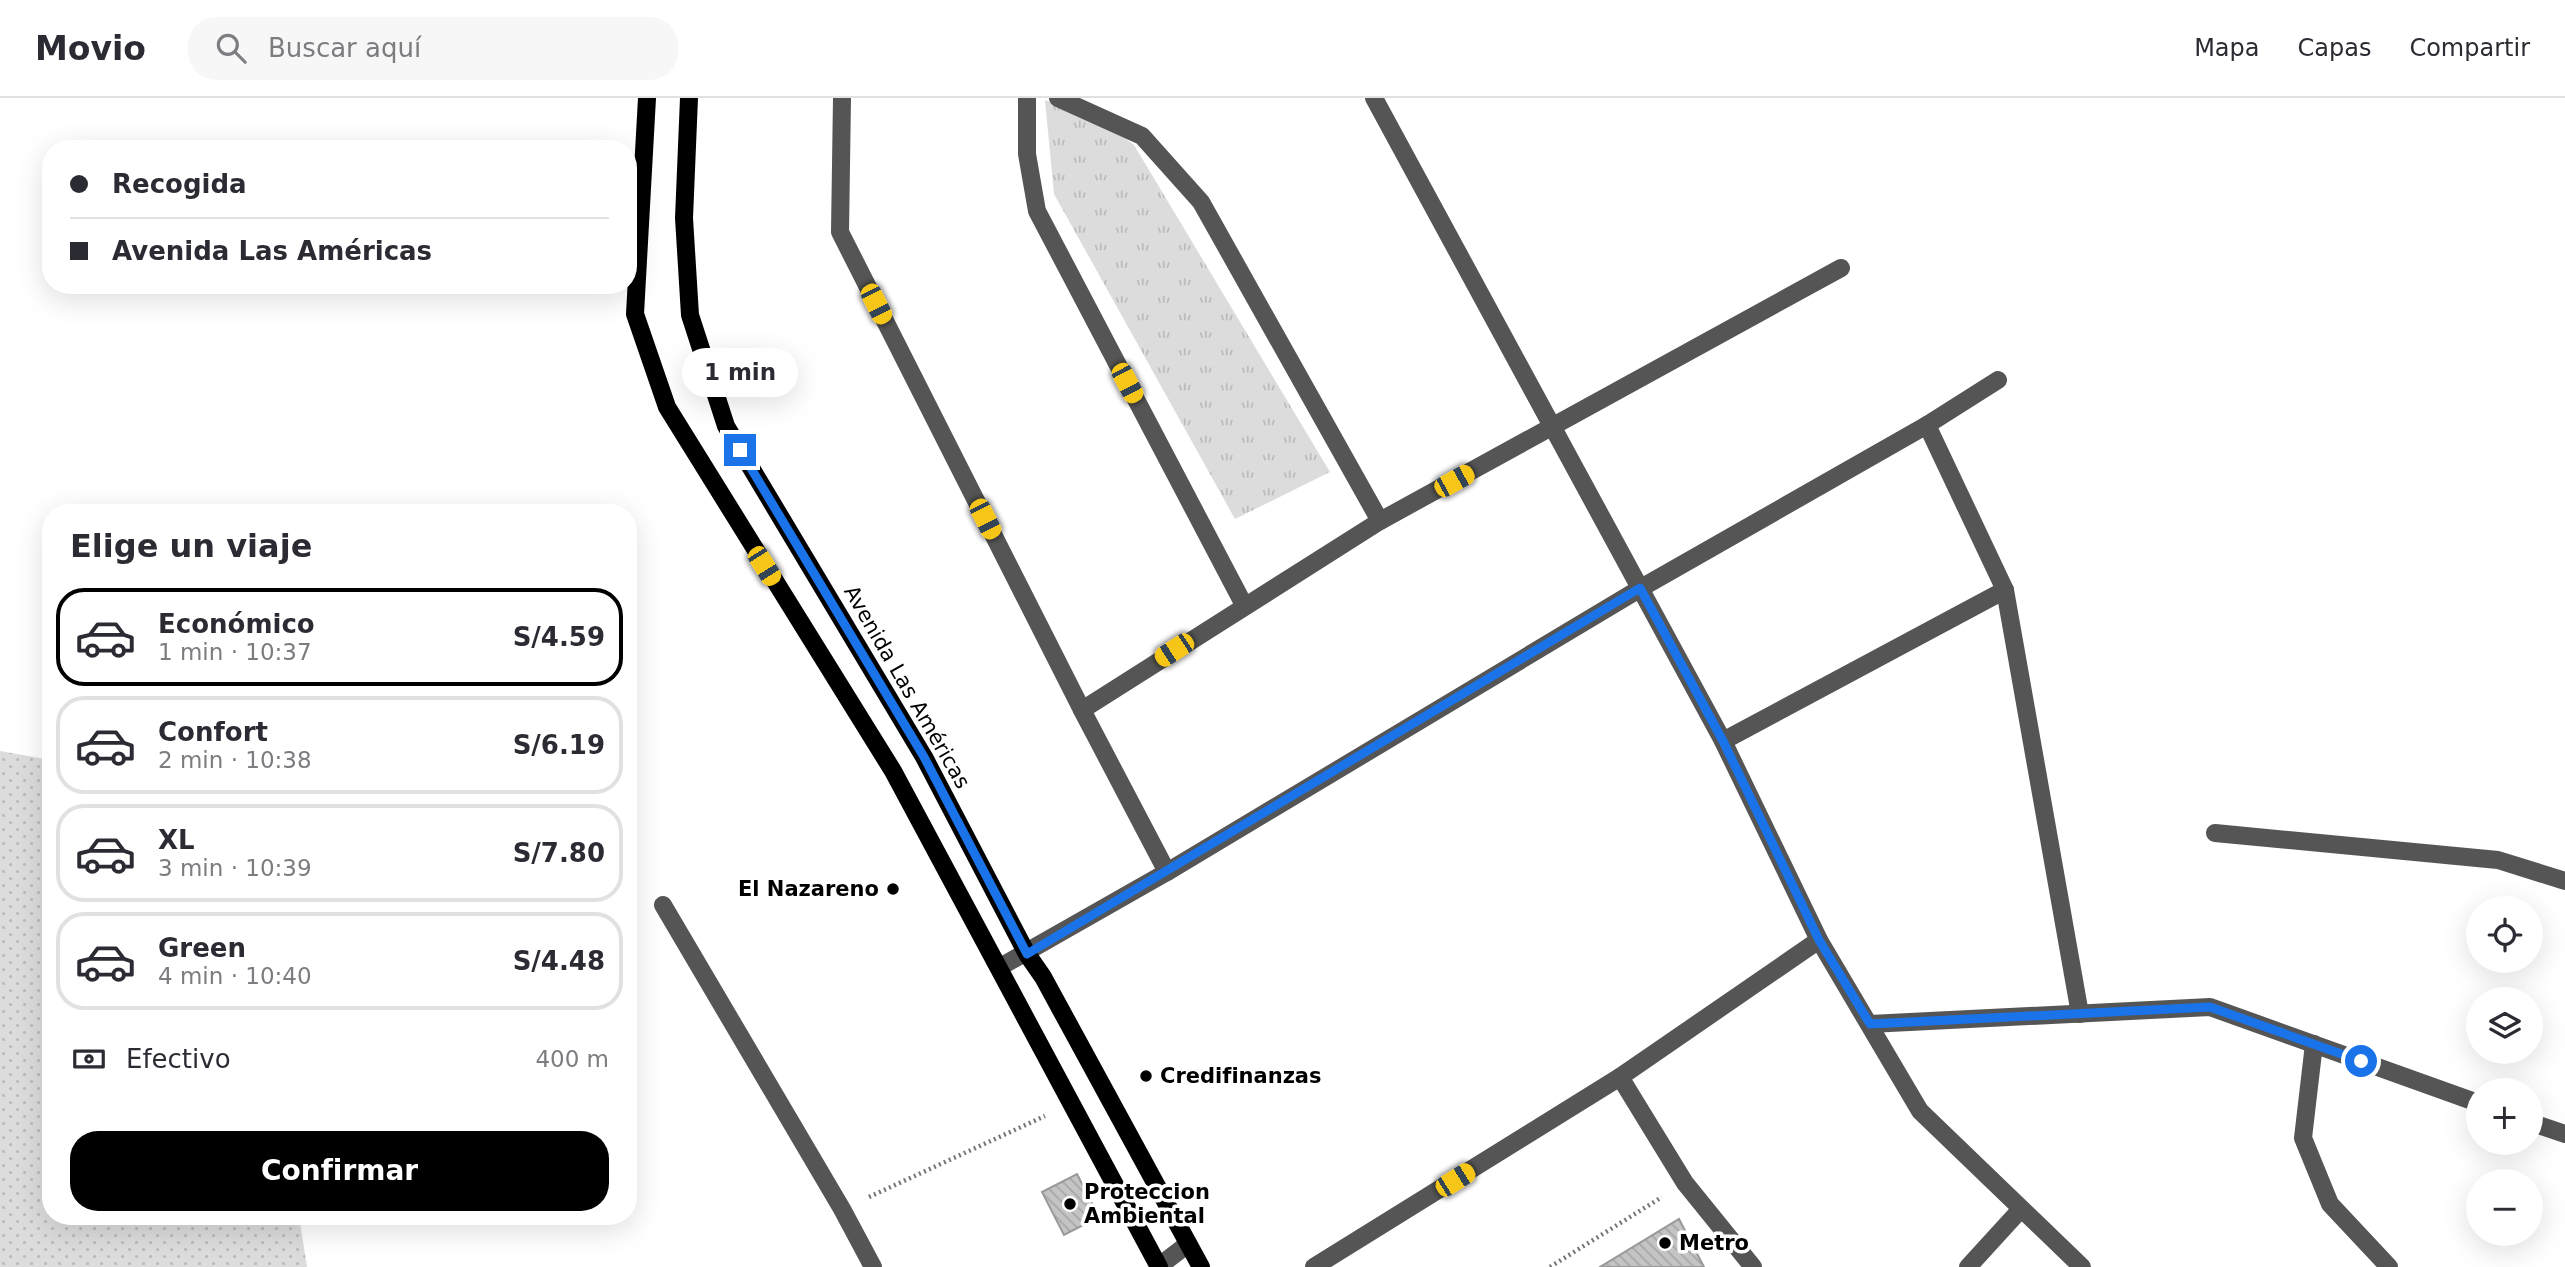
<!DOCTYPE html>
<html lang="es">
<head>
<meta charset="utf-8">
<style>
  :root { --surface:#fff; --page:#f7f7f7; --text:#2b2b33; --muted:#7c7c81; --line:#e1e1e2; --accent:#000 }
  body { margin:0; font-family:"DejaVu Sans",sans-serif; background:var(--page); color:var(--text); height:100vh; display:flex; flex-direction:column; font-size:26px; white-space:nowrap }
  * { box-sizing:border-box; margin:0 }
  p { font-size:23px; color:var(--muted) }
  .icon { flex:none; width:38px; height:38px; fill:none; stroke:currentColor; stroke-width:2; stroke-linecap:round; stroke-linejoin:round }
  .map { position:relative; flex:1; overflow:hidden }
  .details { position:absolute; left:42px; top:406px; width:595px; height:721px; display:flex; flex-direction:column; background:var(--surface); border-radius:28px; box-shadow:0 7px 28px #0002 }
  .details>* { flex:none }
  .banner { position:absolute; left:42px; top:42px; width:595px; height:154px; border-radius:28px; box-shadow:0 7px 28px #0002; display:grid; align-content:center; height:154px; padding:0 28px; background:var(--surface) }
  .controls { position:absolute; left:2466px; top:798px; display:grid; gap:14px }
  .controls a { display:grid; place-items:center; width:77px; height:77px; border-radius:50%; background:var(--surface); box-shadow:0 7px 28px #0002; font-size:35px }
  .end { position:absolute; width:32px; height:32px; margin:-16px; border:9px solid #1a73e8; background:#fff; box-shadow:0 0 0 4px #fff }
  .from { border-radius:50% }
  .bubble { position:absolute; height:49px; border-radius:24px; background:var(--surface); box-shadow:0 7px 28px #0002; font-size:23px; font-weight:700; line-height:49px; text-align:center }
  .car { position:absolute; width:21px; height:42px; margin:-21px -10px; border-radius:9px; box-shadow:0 0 5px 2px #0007; background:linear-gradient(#f5c518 24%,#345 0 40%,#f5c518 0 76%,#345 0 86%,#f5c518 0) }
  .banner b { display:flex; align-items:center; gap:24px; height:66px; font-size:26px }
  .banner b+b { border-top:2px solid var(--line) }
  .banner i { width:18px; height:18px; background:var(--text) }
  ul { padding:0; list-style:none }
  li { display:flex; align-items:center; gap:21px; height:98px; margin:0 14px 10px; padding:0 14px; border:4px solid var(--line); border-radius:28px }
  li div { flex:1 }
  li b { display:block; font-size:26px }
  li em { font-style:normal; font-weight:700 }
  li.selected { border-color:var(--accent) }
  li>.icon { width:63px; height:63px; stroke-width:1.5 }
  h2 { padding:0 28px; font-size:32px; line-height:84px }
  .pay { display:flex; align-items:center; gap:18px; height:77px; padding:0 28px; font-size:26px }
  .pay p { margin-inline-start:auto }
  .action { display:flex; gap:14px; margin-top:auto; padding:14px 28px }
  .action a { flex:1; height:80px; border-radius:28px; background:var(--accent); color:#fff; font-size:28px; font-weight:700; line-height:80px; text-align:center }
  header { display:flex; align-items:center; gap:42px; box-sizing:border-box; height:98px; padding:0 35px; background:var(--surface); border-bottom:2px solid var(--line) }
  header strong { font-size:33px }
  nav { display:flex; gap:38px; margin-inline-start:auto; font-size:24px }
  .search { width:490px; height:63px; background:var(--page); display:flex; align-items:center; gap:18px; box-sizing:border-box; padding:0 24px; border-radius:28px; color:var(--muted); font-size:26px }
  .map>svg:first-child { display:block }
</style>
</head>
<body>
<header>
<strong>Movio</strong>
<div class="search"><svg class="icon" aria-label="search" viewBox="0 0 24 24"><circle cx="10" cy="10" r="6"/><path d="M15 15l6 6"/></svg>Buscar aquí</div>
<nav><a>Mapa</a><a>Capas</a><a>Compartir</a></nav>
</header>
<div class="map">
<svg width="2565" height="1169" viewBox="0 0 2565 1169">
  <defs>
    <pattern id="grass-dots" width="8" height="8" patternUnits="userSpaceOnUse" patternTransform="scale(1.75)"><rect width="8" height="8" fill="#dcdcdc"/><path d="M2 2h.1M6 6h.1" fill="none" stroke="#bbb" stroke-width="1.8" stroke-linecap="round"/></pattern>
    <pattern id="park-tufts" width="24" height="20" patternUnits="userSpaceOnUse" patternTransform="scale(1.75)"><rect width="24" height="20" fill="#dcdcdc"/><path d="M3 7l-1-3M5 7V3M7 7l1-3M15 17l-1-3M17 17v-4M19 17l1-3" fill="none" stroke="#bbb"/></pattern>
    <pattern id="building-back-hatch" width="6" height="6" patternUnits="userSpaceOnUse" patternTransform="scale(1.75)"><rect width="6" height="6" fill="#c4c4c4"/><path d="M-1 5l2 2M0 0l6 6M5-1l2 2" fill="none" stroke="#a7a7a7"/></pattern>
  </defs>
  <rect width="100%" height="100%" fill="#fff"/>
  <!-- grass -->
  <path fill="url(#grass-dots)" d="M0 653 51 662V1118H299L307 1169H0Z"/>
  <!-- park -->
  <path fill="url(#park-tufts)" d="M1045 2 1110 28 1134 47 1330 374 1235 421 1054 96Z"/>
  <!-- building -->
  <g fill="url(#building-back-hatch)" stroke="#999" stroke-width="2">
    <path d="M1077 1076 1099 1119 1064 1137 1042 1094Z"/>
    <path d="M1679 1121 1704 1169H1600Z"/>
  </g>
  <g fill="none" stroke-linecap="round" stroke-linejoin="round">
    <!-- path -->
    <g stroke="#777" stroke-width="4.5" stroke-dasharray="2 3.5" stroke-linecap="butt">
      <path d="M869 1099 1045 1018"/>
      <path d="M1550 1169 1662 1099"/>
    </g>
    <!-- minor -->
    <g stroke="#555" stroke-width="18">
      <path d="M842 0 840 134 1082 612"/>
      <path d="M1027 0V56L1037 113 1244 507"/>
      <path d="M1058 0 1142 38 1201 104 1380 423"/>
      <path d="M1374 0 1723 643 1819 842 1920 1013 2082 1169"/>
      <path d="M1927 327 2005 492 2080 916"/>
      <path d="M1723 643 2005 492"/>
      <path d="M2215 735 2498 762 2565 783"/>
      <path d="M1167 774 1082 612 1380 423 1841 170"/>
      <path d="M663 807 842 1111 873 1169"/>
      <path d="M1000 869 1167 774 1641 490 1927 327 1998 282"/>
      <path d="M1870 926 2210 909 2478 1005"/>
      <path d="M2314 946 2303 1040 2330 1106 2389 1169"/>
      <path d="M1620 979 1685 1085 1753 1169"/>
      <path d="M2530 1024 2565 1036"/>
      <path d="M1158 1169 1188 1146"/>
      <path d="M1314 1169 1620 979 1819 842"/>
      <path d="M1968 1169 2021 1111"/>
    </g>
    <!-- major -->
    <g stroke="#000" stroke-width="18">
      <path d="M647 0 635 216 667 309 893 673 1159 1169"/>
      <path d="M689 0 684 120 690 217 726 328 924 659 1027 856 1043 879 1201 1169"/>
    </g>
  </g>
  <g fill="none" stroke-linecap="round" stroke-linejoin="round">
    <!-- route -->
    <path stroke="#1a73e8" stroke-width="9" d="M740 352 924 659 1027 856 1640 490 1723 643 1819 842 1870 926 2210 909 2361 963"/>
  </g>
  <!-- markers -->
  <g fill="#000" stroke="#fff" stroke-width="2.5">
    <circle cx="893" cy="791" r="7"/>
    <circle cx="1146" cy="978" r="7"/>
    <circle cx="1070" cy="1106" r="7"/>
    <circle cx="1665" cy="1145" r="7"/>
  </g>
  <g text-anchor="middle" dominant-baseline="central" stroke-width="7" stroke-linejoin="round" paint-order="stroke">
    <!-- street labels -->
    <g font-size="21" fill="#000" stroke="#fff">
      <text transform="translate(907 589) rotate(60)">Avenida Las Américas</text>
    </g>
    <!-- poi labels -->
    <g font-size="21" font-weight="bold" fill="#000" stroke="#fff" text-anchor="start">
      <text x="879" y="791" text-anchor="end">El Nazareno</text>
      <text x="1160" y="978">Credifinanzas</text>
      <text x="1084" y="1094">Proteccion<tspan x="1084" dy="24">Ambiental</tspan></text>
      <text x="1679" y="1145">Metro</text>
    </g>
  </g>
</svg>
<div class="controls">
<a><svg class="icon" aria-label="locate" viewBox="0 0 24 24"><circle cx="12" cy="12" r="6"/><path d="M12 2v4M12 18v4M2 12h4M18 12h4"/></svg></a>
<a><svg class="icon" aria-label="layers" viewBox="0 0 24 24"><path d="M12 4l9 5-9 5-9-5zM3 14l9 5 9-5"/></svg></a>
<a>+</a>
<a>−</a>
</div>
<i class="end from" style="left:2361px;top:963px"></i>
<i class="end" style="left:740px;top:352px"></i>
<div class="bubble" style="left:682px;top:250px;width:116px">1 min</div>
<i class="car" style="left:876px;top:206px;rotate:153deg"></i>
<i class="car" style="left:1127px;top:285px;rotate:152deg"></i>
<i class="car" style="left:1454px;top:383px;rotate:61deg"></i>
<i class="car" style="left:985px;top:421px;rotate:153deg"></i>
<i class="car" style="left:764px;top:468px;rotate:148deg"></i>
<i class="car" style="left:1174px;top:552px;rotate:237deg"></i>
<i class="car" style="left:1455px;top:1082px;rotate:58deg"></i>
<div class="banner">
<b><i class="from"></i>Recogida</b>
<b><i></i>Avenida Las Américas</b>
</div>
<section class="details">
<h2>Elige un viaje</h2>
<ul>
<li class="selected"><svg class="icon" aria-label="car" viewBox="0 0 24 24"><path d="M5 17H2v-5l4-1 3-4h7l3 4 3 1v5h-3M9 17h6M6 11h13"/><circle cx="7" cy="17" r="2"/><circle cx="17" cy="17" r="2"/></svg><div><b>Económico</b><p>1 min · 10:37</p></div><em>S/4.59</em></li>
<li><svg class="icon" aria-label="car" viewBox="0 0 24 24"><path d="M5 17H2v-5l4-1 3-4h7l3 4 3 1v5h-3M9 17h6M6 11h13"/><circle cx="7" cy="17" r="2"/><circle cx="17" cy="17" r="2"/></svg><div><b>Confort</b><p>2 min · 10:38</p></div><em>S/6.19</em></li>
<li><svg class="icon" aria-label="car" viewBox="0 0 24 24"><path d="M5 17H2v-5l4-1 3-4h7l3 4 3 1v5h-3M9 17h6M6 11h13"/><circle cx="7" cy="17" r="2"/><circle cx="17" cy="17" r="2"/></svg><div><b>XL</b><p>3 min · 10:39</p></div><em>S/7.80</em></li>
<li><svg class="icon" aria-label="car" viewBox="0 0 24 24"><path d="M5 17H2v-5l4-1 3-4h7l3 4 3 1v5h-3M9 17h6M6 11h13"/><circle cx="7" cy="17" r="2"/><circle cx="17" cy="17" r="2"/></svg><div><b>Green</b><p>4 min · 10:40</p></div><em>S/4.48</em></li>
</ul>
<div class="pay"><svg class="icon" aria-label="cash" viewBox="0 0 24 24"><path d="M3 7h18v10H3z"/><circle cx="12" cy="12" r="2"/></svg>Efectivo<p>400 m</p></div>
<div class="action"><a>Confirmar</a></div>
</section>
</div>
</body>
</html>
